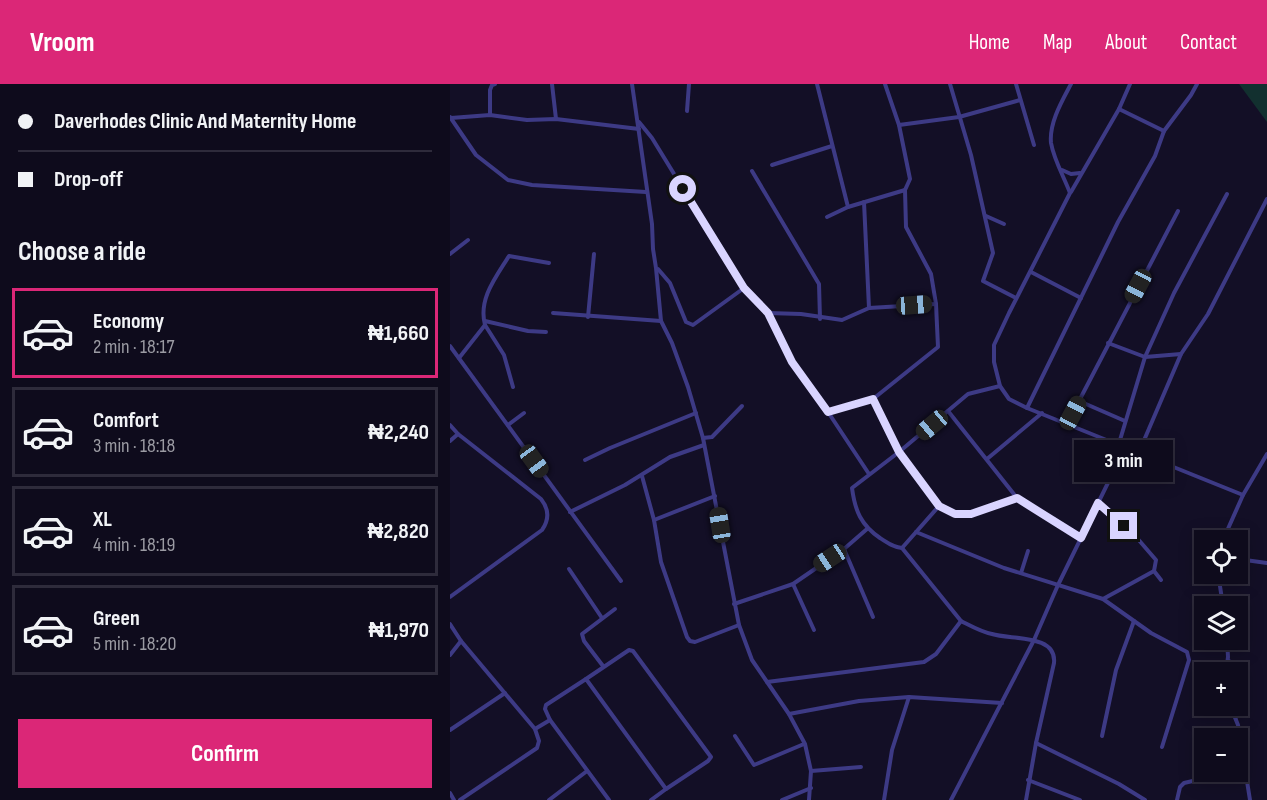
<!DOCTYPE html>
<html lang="en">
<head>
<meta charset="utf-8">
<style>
  :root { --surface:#0e0b1c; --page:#1c1929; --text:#f1f3f6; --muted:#9b9ba3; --line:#2e2b3b; --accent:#db2777 }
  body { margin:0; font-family:"Sofia Sans Condensed",sans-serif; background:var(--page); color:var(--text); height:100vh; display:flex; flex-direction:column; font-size:22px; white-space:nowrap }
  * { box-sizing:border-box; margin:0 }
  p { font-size:20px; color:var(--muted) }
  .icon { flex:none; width:33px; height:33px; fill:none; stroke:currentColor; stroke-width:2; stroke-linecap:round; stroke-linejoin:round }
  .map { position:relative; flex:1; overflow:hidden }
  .drawer { display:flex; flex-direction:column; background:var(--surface); width:450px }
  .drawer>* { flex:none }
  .top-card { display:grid; align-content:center; height:132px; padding:0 18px; background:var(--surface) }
  .controls { position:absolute; left:744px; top:446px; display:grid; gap:12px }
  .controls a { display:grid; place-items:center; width:54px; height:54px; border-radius:0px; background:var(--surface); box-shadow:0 3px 15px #0003,0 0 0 2px var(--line); font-size:30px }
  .end { position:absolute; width:27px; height:27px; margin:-14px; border:8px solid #d9d4ff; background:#111; box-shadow:0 0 0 3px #111 }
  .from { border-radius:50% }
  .bubble { position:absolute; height:42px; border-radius:0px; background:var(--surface); box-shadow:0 3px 15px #0003,0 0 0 2px var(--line); font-size:20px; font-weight:700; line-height:42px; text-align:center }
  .car { position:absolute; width:18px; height:36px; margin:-18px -9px; border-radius:8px; box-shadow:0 0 4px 2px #0007; background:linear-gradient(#222 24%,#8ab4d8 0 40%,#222 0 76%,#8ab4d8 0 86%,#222 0) }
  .top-card b { display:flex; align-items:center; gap:21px; height:57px; font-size:22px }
  .top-card b+b { border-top:2px solid var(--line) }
  .top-card i { width:15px; height:15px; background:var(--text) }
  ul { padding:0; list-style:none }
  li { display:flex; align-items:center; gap:18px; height:90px; margin:0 12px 9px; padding:0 6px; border:3px solid var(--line); border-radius:0px }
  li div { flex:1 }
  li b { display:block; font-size:22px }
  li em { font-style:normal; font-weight:700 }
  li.on { border-color:var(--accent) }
  li>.icon { width:54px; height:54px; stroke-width:1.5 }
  h2 { padding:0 18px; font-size:27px; line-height:72px }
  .action { display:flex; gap:12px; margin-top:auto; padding:12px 18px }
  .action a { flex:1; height:69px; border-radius:0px; background:var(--accent); color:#fff; font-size:24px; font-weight:700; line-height:69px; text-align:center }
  header { display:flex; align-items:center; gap:36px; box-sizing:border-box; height:84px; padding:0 30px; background:var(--accent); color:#fff }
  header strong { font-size:28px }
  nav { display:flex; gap:33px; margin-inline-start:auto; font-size:21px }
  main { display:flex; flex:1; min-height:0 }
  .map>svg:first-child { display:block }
</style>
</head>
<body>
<header>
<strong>Vroom</strong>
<nav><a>Home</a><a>Map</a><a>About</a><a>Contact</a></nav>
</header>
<main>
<section class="drawer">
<div class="top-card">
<b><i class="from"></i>Daverhodes Clinic And Maternity Home</b>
<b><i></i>Drop-off</b>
</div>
<h2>Choose a ride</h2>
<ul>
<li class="on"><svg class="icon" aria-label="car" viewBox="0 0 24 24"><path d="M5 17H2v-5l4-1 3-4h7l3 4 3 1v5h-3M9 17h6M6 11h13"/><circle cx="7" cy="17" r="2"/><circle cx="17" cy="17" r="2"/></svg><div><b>Economy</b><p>2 min · 18:17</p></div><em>₦1,660</em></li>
<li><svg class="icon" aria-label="car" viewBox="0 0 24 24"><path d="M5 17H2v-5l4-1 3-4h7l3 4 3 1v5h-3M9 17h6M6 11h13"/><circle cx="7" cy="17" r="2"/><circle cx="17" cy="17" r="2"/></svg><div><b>Comfort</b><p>3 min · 18:18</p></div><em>₦2,240</em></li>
<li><svg class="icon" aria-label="car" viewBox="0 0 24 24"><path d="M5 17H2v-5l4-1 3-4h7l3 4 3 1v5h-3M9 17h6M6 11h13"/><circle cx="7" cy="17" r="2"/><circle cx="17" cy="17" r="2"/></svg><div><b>XL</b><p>4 min · 18:19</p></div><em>₦2,820</em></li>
<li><svg class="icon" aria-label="car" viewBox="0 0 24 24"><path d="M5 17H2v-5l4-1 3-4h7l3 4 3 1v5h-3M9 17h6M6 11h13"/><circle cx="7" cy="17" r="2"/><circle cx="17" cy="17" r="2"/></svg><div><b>Green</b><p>5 min · 18:20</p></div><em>₦1,970</em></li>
</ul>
<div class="action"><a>Confirm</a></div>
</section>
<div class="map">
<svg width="817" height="716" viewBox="0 0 817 716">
  <rect width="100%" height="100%" fill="#130f26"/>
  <!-- grass -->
  <path fill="#12302f" d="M789 0H817V38Z"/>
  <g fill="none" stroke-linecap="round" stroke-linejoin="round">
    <!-- minor -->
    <g stroke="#3d3a85" stroke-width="4">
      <path d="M102 0 106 35"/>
      <path d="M182 0 202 140 203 165 206 184 211 237 222 259 238 303 253 354 289 541 302 576 339 630 355 660 361 687 359 716"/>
      <path d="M367 0 398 123"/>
      <path d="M500 0 521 71 543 169 533 197 566 214"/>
      <path d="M566 0 584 61"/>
      <path d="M621 0C612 17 599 39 601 59 604 76 614 93 620 109L559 229 544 261V278L550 302 559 315 577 324 793 411 817 370"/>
      <path d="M669 25 714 47"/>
      <path d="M237 27 239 0"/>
      <path d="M40 31V6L42 1 45 0"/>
      <path d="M0 33 26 71 58 96 82 101 196 108"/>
      <path d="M1 34 40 31 77 36 106 35 189 45"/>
      <path d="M189 38 202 54 294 204 318 229 342 278 378 328 419 390"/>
      <path d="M449 41 509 33 570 16"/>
      <path d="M322 81 382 62"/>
      <path d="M612 86 621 90 630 89"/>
      <path d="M302 87 369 200 370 235"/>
      <path d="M621 108 669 25 680 0"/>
      <path d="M414 118 419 224"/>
      <path d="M536 132 554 140"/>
      <path d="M377 133 398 123 455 106"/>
      <path d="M0 170 18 156"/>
      <path d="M208 185 220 199 236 238 243 241 294 204"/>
      <path d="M581 188 631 214"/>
      <path d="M103 229 211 237"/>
      <path d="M318 229 351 230 392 236 419 224 486 220"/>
      <path d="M138 233 144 170"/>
      <path d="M35 237 78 247 96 248"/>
      <path d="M35 241 54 271 63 303"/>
      <path d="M658 259 695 273 731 270"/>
      <path d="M0 262 171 497"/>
      <path d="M9 274 35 241C28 215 46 193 59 172L99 179"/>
      <path d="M423 315 449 368 489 422 505 430H521L567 414"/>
      <path d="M629 317 675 337"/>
      <path d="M577 324 668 138 705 72 714 47 741 11 747 0"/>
      <path d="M498 327 567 414 631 454"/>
      <path d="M379 328 423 315 488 263 486 220 481 190 456 143 455 106 460 95 449 41 435 0"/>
      <path d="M617 340 728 127"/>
      <path d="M0 341 8 350 91 415C99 425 99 436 92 446L0 513"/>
      <path d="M58 341 74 329"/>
      <path d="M253 354 262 353 292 322"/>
      <path d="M0 357 8 350"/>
      <path d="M689 368 731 270 758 230 817 115"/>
      <path d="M537 375 592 329"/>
      <path d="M135 376 160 364 246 329"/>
      <path d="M192 392 204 436 211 478 237 553 240 557 245 558 289 541"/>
      <path d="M648 419 687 454 706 476 704 487 711 496"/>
      <path d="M120 428 175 401 220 373 254 361"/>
      <path d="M204 436 265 412"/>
      <path d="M466 448 554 484 653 515 701 549 737 568 739 576 712 663"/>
      <path d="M773 456 793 411"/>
      <path d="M452 464 489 422"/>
      <path d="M394 465 423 533"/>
      <path d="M788 475 817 479"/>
      <path d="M119 485 152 534"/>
      <path d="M571 489 578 467"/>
      <path d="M768 489 773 522"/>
      <path d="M343 500 364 546"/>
      <path d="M653 515 704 487"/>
      <path d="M284 520 343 500 394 465 417 445"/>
      <path d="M511 537 452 464C443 463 438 459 430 454 411 441 405 427 402 404L449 368 518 310 550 302"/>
      <path d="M0 540 11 557 85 645 89 657 87 664 10 716"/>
      <path d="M0 571 11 557"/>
      <path d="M779 577 781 588"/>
      <path d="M153 582 134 557 132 550 165 525"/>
      <path d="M776 588 778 573 777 555"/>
      <path d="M136 595 179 566 183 567 258 669 261 673 258 677 216 705"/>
      <path d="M317 598 474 578 486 570 511 537C521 542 531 548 542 550 561 556 607 550 604 579L586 659 576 716"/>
      <path d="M780 621 788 641 800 716"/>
      <path d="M786 621V633"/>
      <path d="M339 630 409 617 459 613 552 619"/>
      <path d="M100 636 95 625 96 621 136 595 216 705 201 716"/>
      <path d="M85 645 100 636 159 716"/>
      <path d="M0 646 55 609"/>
      <path d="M285 652 304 681 354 660"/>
      <path d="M652 652 666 586 684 537"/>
      <path d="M586 659 669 700 695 716"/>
      <path d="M361 687 411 683"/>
      <path d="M578 696 630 716"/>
      <path d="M0 709 4 716"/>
      <path d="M99 716 137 687"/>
      <path d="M332 716 361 704"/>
      <path d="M434 716 442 666 459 613"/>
      <path d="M501 716 584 556 608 501 675 364 670 356 695 273 724 209 777 110"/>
      <path d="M727 716 730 703 734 699 795 685"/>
    </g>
  </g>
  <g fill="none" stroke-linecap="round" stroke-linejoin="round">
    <!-- route -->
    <path stroke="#d9d4ff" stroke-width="8" d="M233 105 294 204 318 229 342 278 378 328 423 315 449 368 489 422 505 430H521L567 414 631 454 648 419 674 442"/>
  </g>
</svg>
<div class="controls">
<a><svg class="icon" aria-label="locate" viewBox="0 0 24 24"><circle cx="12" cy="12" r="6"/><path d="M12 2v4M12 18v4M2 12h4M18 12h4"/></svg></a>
<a><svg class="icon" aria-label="layers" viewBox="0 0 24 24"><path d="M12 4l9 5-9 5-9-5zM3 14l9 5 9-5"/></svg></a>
<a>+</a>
<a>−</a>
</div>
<i class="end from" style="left:233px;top:105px"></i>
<i class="end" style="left:674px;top:442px"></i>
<div class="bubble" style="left:624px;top:356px;width:99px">3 min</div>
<i class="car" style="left:688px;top:202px;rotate:208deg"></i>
<i class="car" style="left:464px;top:221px;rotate:86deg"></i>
<i class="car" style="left:623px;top:329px;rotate:28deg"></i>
<i class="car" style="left:482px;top:341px;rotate:230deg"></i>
<i class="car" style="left:84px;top:377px;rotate:144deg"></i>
<i class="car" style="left:270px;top:441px;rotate:351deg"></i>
<i class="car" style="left:380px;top:474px;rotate:237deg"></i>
</div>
</main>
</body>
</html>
